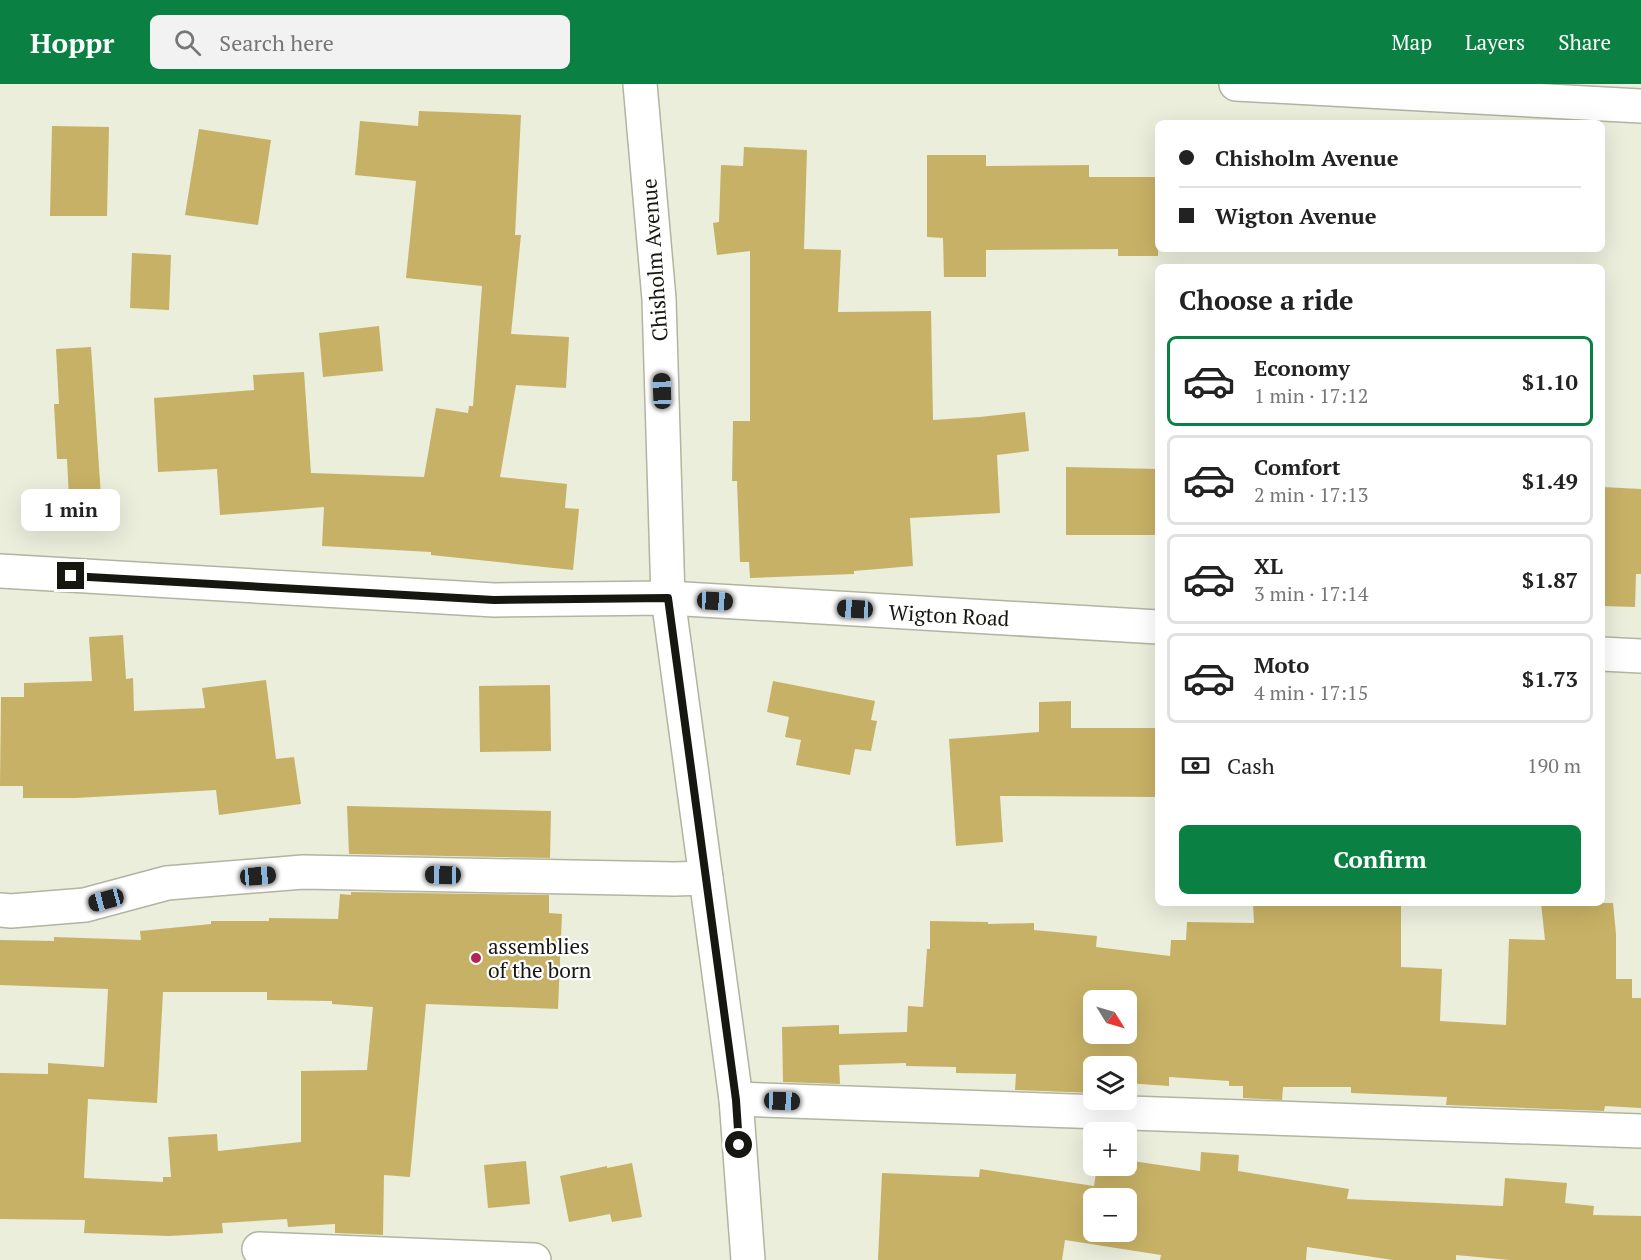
<!DOCTYPE html>
<html lang="en">
<head>
<meta charset="utf-8">
<style>
  :root { --surface:#fff; --page:#f2f2f2; --text:#222; --muted:#767676; --line:#e0e0e0; --accent:#0b8043 }
  body { margin:0; font-family:"PT Serif",serif; background:var(--page); color:var(--text); height:100vh; display:flex; flex-direction:column; font-size:22px; white-space:nowrap }
  * { box-sizing:border-box; margin:0 }
  p { font-size:20px; color:var(--muted) }
  .icon { flex:none; width:33px; height:33px; fill:none; stroke:currentColor; stroke-width:2; stroke-linecap:round; stroke-linejoin:round }
  .map { position:relative; flex:1; overflow:hidden }
  .sheet { position:absolute; left:1155px; top:180px; width:450px; height:642px; display:flex; flex-direction:column; background:var(--surface); border-radius:9px; box-shadow:0 6px 24px #0002 }
  .sheet>* { flex:none }
  .top-card { position:absolute; left:1155px; top:36px; width:450px; height:132px; border-radius:9px; box-shadow:0 6px 24px #0002; display:grid; align-content:center; height:132px; padding:0 24px; background:var(--surface) }
  .needle { width:39px; rotate:127deg }
  .controls { position:absolute; left:1083px; top:906px; display:grid; gap:12px }
  .controls a { display:grid; place-items:center; width:54px; height:54px; border-radius:9px; background:var(--surface); box-shadow:0 6px 24px #0002; font-size:30px }
  .end { position:absolute; width:27px; height:27px; margin:-14px; border:8px solid #161710; background:#fff; box-shadow:0 0 0 3px #fff }
  .from { border-radius:50% }
  .bubble { position:absolute; height:42px; border-radius:9px; background:var(--surface); box-shadow:0 6px 24px #0002; font-size:20px; font-weight:600; line-height:42px; text-align:center }
  .car { position:absolute; width:18px; height:36px; margin:-18px -9px; border-radius:8px; box-shadow:0 0 4px 2px #0007; background:linear-gradient(#222 24%,#8ab4d8 0 40%,#222 0 76%,#8ab4d8 0 86%,#222 0) }
  .top-card b { display:flex; align-items:center; gap:21px; height:57px; font-size:22px }
  .top-card b+b { border-top:2px solid var(--line) }
  .top-card i { width:15px; height:15px; background:var(--text) }
  ul { padding:0; list-style:none }
  li { display:flex; align-items:center; gap:18px; height:90px; margin:0 12px 9px; padding:0 12px; border:3px solid var(--line); border-radius:9px }
  li div { flex:1 }
  li b { display:block; font-size:22px }
  li em { font-style:normal; font-weight:600 }
  li.active { border-color:var(--accent) }
  li>.icon { width:54px; height:54px; stroke-width:1.5 }
  h2 { padding:0 24px; font-size:27px; line-height:72px }
  .pay { display:flex; align-items:center; gap:15px; height:66px; padding:0 24px; font-size:22px }
  .pay p { margin-inline-start:auto }
  .cta { display:flex; gap:12px; margin-top:auto; padding:12px 24px }
  .cta a { flex:1; height:69px; border-radius:9px; background:var(--accent); color:#fff; font-size:24px; font-weight:600; line-height:69px; text-align:center }
  header { display:flex; align-items:center; gap:36px; box-sizing:border-box; height:84px; padding:0 30px; background:var(--accent); color:#fff }
  header strong { font-size:28px }
  nav { display:flex; gap:33px; margin-inline-start:auto; font-size:21px }
  .search { width:420px; height:54px; background:var(--page); display:flex; align-items:center; gap:15px; box-sizing:border-box; padding:0 21px; border-radius:9px; color:var(--muted); font-size:22px }
  .map>svg:first-child { display:block }
</style>
</head>
<body>
<header>
<strong>Hoppr</strong>
<div class="search"><svg class="icon" aria-label="search" viewBox="0 0 24 24"><circle cx="10" cy="10" r="6"/><path d="M15 15l6 6"/></svg>Search here</div>
<nav><a>Map</a><a>Layers</a><a>Share</a></nav>
</header>
<div class="map">
<svg width="1641" height="1176" viewBox="0 0 1641 1176">
  <rect width="100%" height="100%" fill="#ebeedb"/>
  <!-- building -->
  <g fill="#c7b166" fill-rule="evenodd">
    <path d="M419 27 521 31 515 151H521L511 250 569 253 566 304 516 301 500 393 567 400 565 424 579 425 573 486 431 471V468L322 462 324 423 220 431 217 385 158 388 154 314 254 306 253 291 304 288 311 389 424 393 436 324 468 329 469 322H473L482 202 406 194 416 97 355 91 360 37 418 42Z"/>
    <path d="M52 42 109 43 107 132H50Z"/>
    <path d="M199 45 271 56 258 141 185 131Z"/>
    <path d="M744 63 807 66 804 165 841 166 838 228 931 227 933 336 980 333 1025 328 1029 367 997 371 1000 429 910 434 913 482 854 487V490L750 494 749 478H740L737 397H732L733 337H750V167L717 171 713 139 719 138 721 81 743 82Z"/>
    <path d="M927 71H986V82L1089 81V93H1158V172H1118V165L986 166V193H944L943 154 927 153Z"/>
    <path d="M132 169 171 171 169 226 130 224Z"/>
    <path d="M379 242 383 287 323 293 319 249Z"/>
    <path d="M91 263 101 413 69 415 67 375H57L54 320H59L56 265Z"/>
    <path d="M1066 383 1158 385V451H1066Z"/>
    <path d="M1602 403 1641 405V490H1636L1635 523 1602 522Z"/>
    <path d="M123 551 126 595 133 594 134 627 205 624 202 604 266 596 276 675 294 673 301 720 219 731 216 706 76 714H23V702H0L1 613H24V599L92 597 89 553Z"/>
    <path d="M773 597 875 617 871 636 877 637 871 667 855 665 850 691 796 681 801 656 785 653 789 633 767 628Z"/>
    <path d="M550 601 551 667 480 668 479 602Z"/>
    <path d="M1071 617V644H1158V713L1000 712 1003 758 956 762 949 655 1039 648V618Z"/>
    <path d="M347 722 551 727 550 774 349 770Z"/>
    <path d="M351 808 549 811V829L562 830 558 925 426 920 410 1093 384 1091 383 1151 335 1149V1140L288 1143 287 1135 222 1139 223 1149 169 1152 84 1149 85 1136 0 1135V989L48 990V979L104 983 108 905 0 901V856L54 857V853L141 856 140 847 211 840V837H269V834L338 835 340 810 351 811ZM163 908H267V916L332 917V920L373 923 367 986 301 987V1058L218 1067 217 1050 168 1053 171 1093H163V1098L84 1094 88 1015 157 1019Z"/>
    <path d="M1253 819H1401V883L1442 885 1440 937 1506 941 1509 855 1545 856 1541 819H1613L1616 850V895H1632V914H1641V1024L1605 1022 1604 1027 1446 1021 1447 1013 1351 1009V1003H1283L1282 1016 1243 1014V1002H1229V997L1169 993V1002L1126 999V982H1094V1009L1015 1006 1016 990 956 989V983L906 982V979L839 981 840 1000 783 998 782 943 839 941V950L907 948 908 922 923 923 927 865H930V837L988 838V840L1034 839V846L1097 852 1096 863 1170 872 1171 856H1186L1187 838 1254 839ZM1094 916H1126V950H1094Z"/>
    <path d="M1201 1068 1239 1071 1238 1087 1349 1105 1347 1115 1503 1122 1505 1094 1567 1099 1565 1119 1594 1122 1593 1131 1641 1132V1176H1510L1456 1171V1176H1393L1307 1163 1306 1176H1160L1161 1171 1065 1156 1062 1176H878L882 1089 979 1093 980 1085 1094 1102 1097 1082H1126V1076L1200 1087ZM1094 1114H1126V1148H1094Z"/>
    <path d="M526 1077 530 1120 488 1124 484 1081Z"/>
    <path d="M632 1079 642 1133 612 1138 610 1130 569 1138 560 1092 607 1082V1084Z"/>
  </g>
  <g fill="none" stroke-linecap="round" stroke-linejoin="round">
    <!-- minor casing -->
    <g stroke="#b1b4a1" stroke-width="36">
      <g id="minor">
        <path d="M640 0 659 215 668 514 736 1015 748 1176"/>
        <path d="M1236 0 1641 22"/>
        <path d="M0 487 494 516 668 514 1158 543"/>
        <path d="M1602 570 1641 572"/>
        <path d="M0 826 11 827 85 821 167 799 303 788 675 795 706 794"/>
        <path d="M736 1015 1641 1047"/>
        <path d="M259 1165 534 1176"/>
      </g>
    </g>
    <!-- minor -->
    <use href="#minor" stroke="#fff" stroke-width="33"/>
  </g>
  <g fill="none" stroke-linecap="round" stroke-linejoin="round">
    <!-- route -->
    <path stroke="#161710" stroke-width="8" d="M71 492 494 516 668 514 736 1016 739 1061"/>
  </g>
  <!-- markers -->
  <circle fill="#b32354" stroke="#fff" stroke-width="2" cx="476" cy="874" r="6"/>
  <g text-anchor="middle" dominant-baseline="central" stroke-width="4.5" stroke-linejoin="round" paint-order="stroke">
    <!-- street labels -->
    <g font-size="21" fill="#161710" stroke="#fff">
      <text transform="translate(654 176) rotate(-94)">Chisholm Avenue</text>
      <text transform="translate(949 531) rotate(3)">Wigton Road</text>
    </g>
    <!-- poi labels -->
    <g font-size="21" fill="#161710" stroke="#fff" text-anchor="start">
      <text x="488" y="862">assemblies<tspan x="488" dy="24">of the born</tspan></text>
    </g>
  </g>
</svg>
<div class="controls">
<a><svg class="needle" viewBox="-14 -14 28 28"><path d="M0-13l5 13h-10z" fill="#e53935"/><path d="M0 13l5-13h-10z" fill="#767676"/></svg></a>
<a><svg class="icon" aria-label="layers" viewBox="0 0 24 24"><path d="M12 4l9 5-9 5-9-5zM3 14l9 5 9-5"/></svg></a>
<a>+</a>
<a>−</a>
</div>
<i class="end from" style="left:739px;top:1061px"></i>
<i class="end" style="left:71px;top:492px"></i>
<div class="bubble" style="left:21px;top:405px;width:99px">1 min</div>
<i class="car" style="left:662px;top:307px;rotate:358deg"></i>
<i class="car" style="left:715px;top:517px;rotate:93deg"></i>
<i class="car" style="left:855px;top:525px;rotate:273deg"></i>
<i class="car" style="left:443px;top:791px;rotate:271deg"></i>
<i class="car" style="left:258px;top:792px;rotate:85deg"></i>
<i class="car" style="left:106px;top:816px;rotate:255deg"></i>
<i class="car" style="left:782px;top:1017px;rotate:92deg"></i>
<div class="top-card">
<b><i class="from"></i>Chisholm Avenue</b>
<b><i></i>Wigton Avenue</b>
</div>
<section class="sheet">
<h2>Choose a ride</h2>
<ul>
<li class="active"><svg class="icon" aria-label="car" viewBox="0 0 24 24"><path d="M5 17H2v-5l4-1 3-4h7l3 4 3 1v5h-3M9 17h6M6 11h13"/><circle cx="7" cy="17" r="2"/><circle cx="17" cy="17" r="2"/></svg><div><b>Economy</b><p>1 min · 17:12</p></div><em>$1.10</em></li>
<li><svg class="icon" aria-label="car" viewBox="0 0 24 24"><path d="M5 17H2v-5l4-1 3-4h7l3 4 3 1v5h-3M9 17h6M6 11h13"/><circle cx="7" cy="17" r="2"/><circle cx="17" cy="17" r="2"/></svg><div><b>Comfort</b><p>2 min · 17:13</p></div><em>$1.49</em></li>
<li><svg class="icon" aria-label="car" viewBox="0 0 24 24"><path d="M5 17H2v-5l4-1 3-4h7l3 4 3 1v5h-3M9 17h6M6 11h13"/><circle cx="7" cy="17" r="2"/><circle cx="17" cy="17" r="2"/></svg><div><b>XL</b><p>3 min · 17:14</p></div><em>$1.87</em></li>
<li><svg class="icon" aria-label="car" viewBox="0 0 24 24"><path d="M5 17H2v-5l4-1 3-4h7l3 4 3 1v5h-3M9 17h6M6 11h13"/><circle cx="7" cy="17" r="2"/><circle cx="17" cy="17" r="2"/></svg><div><b>Moto</b><p>4 min · 17:15</p></div><em>$1.73</em></li>
</ul>
<div class="pay"><svg class="icon" aria-label="cash" viewBox="0 0 24 24"><path d="M3 7h18v10H3z"/><circle cx="12" cy="12" r="2"/></svg>Cash<p>190 m</p></div>
<div class="cta"><a>Confirm</a></div>
</section>
</div>
</body>
</html>
